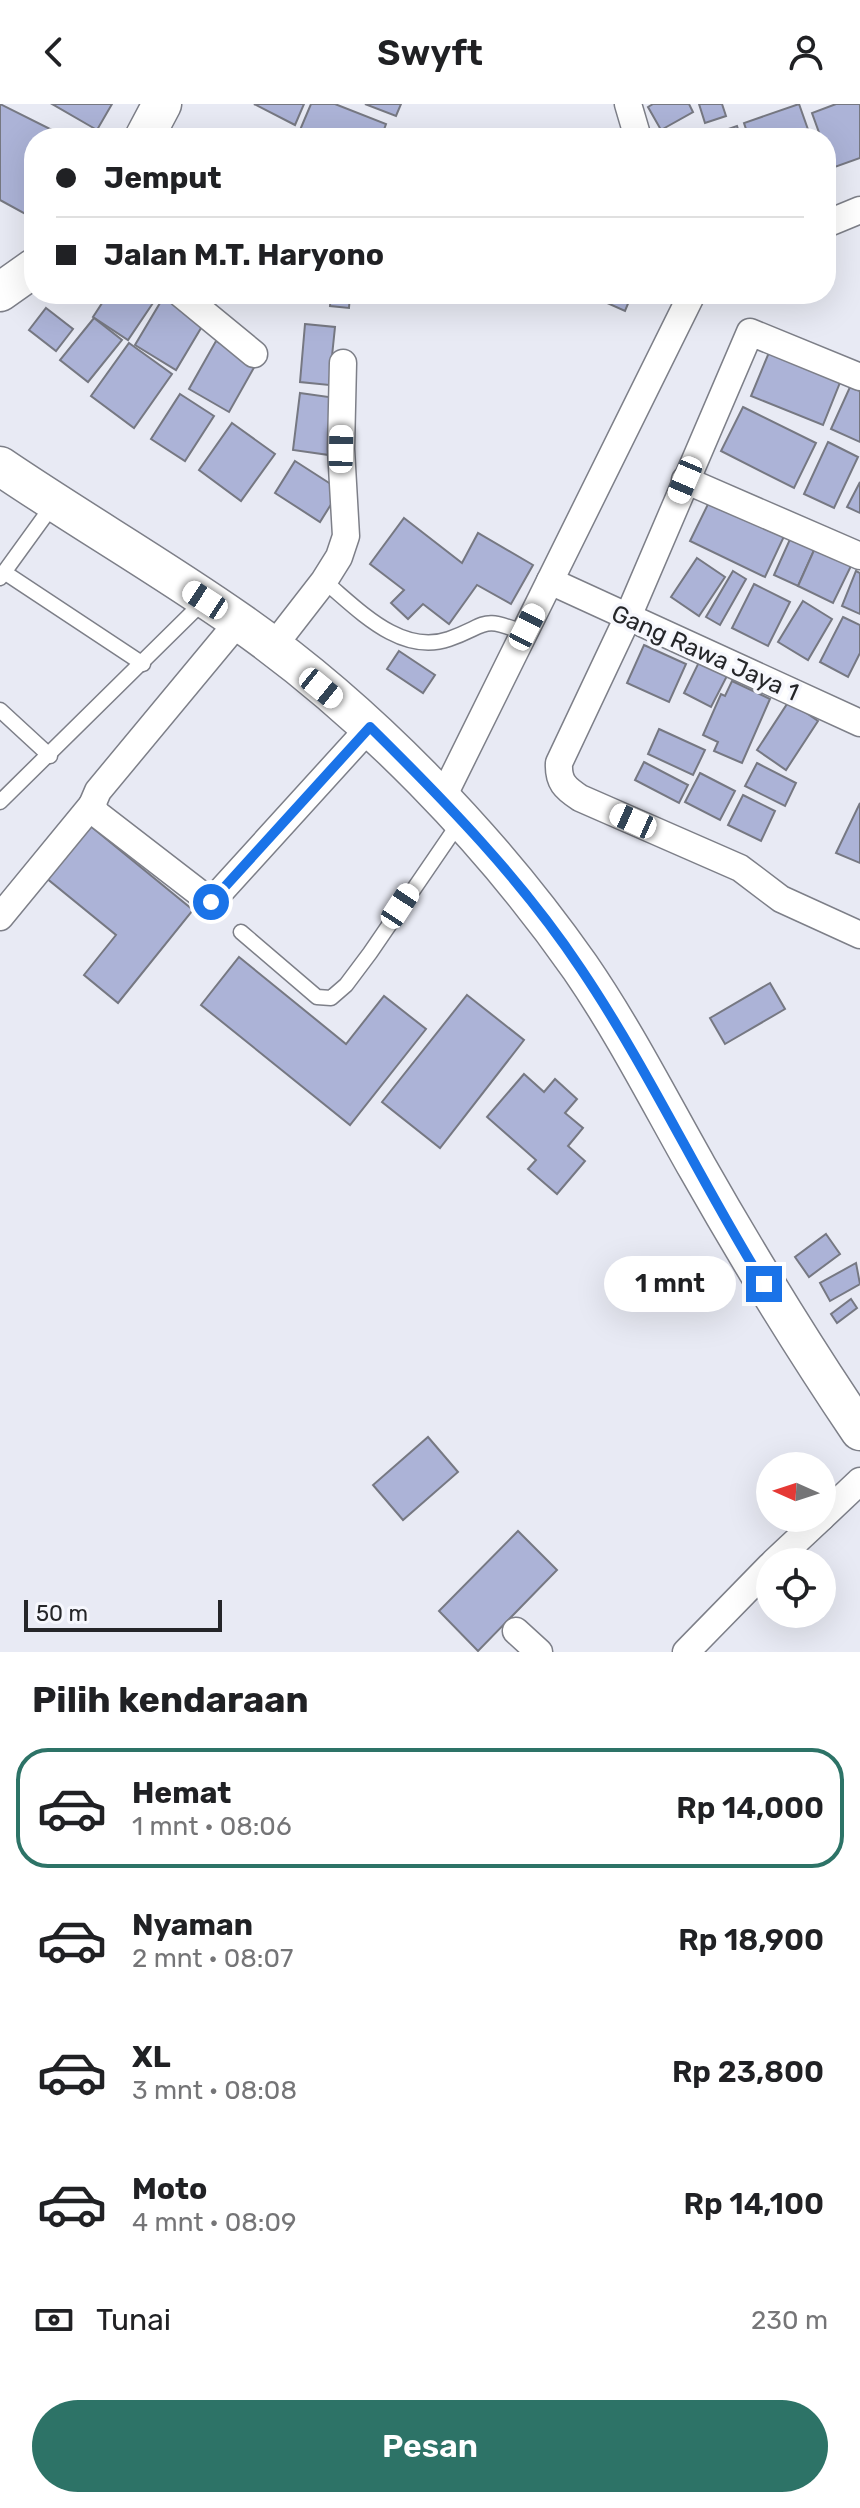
<!DOCTYPE html>
<html lang="id">
<head>
<meta charset="utf-8">
<style>
  :root { --surface:#fff; --page:#f6f6f6; --text:#202124; --muted:#757577; --line:#e0e0e0; --accent:#2d7367 }
  body { margin:0; font-family:Rubik,sans-serif; background:var(--page); color:var(--text); height:100vh; display:flex; flex-direction:column; font-size:30px; white-space:nowrap }
  * { box-sizing:border-box; margin:0 }
  p { font-size:26px; color:var(--muted) }
  .icon { flex:none; width:44px; height:44px; fill:none; stroke:currentColor; stroke-width:2; stroke-linecap:round; stroke-linejoin:round }
  .map { position:relative; height:1548px; overflow:hidden }
  .panel { display:flex; flex-direction:column; background:var(--surface); flex:1 }
  .panel>* { flex:none }
  .top-card { position:absolute; left:24px; top:24px; width:812px; height:176px; border-radius:32px; box-shadow:0 8px 32px #0002; display:grid; align-content:center; height:176px; padding:0 32px; background:var(--surface) }
  .needle { width:52px; rotate:273deg }
  .tools { position:absolute; left:756px; top:1348px; display:grid; gap:16px }
  .tools a { display:grid; place-items:center; width:80px; height:80px; border-radius:50%; background:var(--surface); box-shadow:0 8px 32px #0002; font-size:40px }
  .scale { position:absolute; left:24px; bottom:20px; width:198px; box-sizing:border-box; padding-left:8px; border:4px solid #252629; border-top:0; font-size:22px; line-height:28px; white-space:nowrap; color:#252629; -webkit-text-stroke:6px #f6f7fd; paint-order:stroke }
  .end { position:absolute; width:36px; height:36px; margin:-18px; border:10px solid #1a73e8; background:#fff; box-shadow:0 0 0 4px #fff }
  .from { border-radius:50% }
  .bubble { position:absolute; height:56px; border-radius:28px; background:var(--surface); box-shadow:0 8px 32px #0002; font-size:26px; font-weight:600; line-height:56px; text-align:center }
  .car { position:absolute; width:24px; height:48px; margin:-24px -12px; border-radius:10px; box-shadow:0 0 6px 2px #0007; background:linear-gradient(#fff 24%,#345 0 40%,#fff 0 76%,#345 0 86%,#fff 0) }
  .top-card b { display:flex; align-items:center; gap:28px; height:76px; font-size:30px }
  .top-card b+b { border-top:2px solid var(--line) }
  .top-card i { width:20px; height:20px; background:var(--text) }
  ul { padding:0; list-style:none }
  li { display:flex; align-items:center; gap:24px; height:120px; margin:0 16px 12px; padding:0 16px; border:4px solid transparent; border-radius:32px }
  li div { flex:1 }
  li b { display:block; font-size:30px }
  li em { font-style:normal; font-weight:600 }
  li.current { border-color:var(--accent) }
  li>.icon { width:72px; height:72px; stroke-width:1.5 }
  h2 { padding:0 32px; font-size:36px; line-height:96px }
  .pay { display:flex; align-items:center; gap:20px; height:88px; padding:0 32px; font-size:30px }
  .pay p { margin-inline-start:auto }
  .cta { display:flex; gap:16px; margin-top:auto; padding:16px 32px }
  .cta a { flex:1; height:92px; border-radius:48px; background:var(--accent); color:#fff; font-size:32px; font-weight:600; line-height:92px; text-align:center }
  header { display:flex; justify-content:space-between; align-items:center; height:104px; padding:0 32px; background:var(--surface); font-size:36px; font-weight:600 }
  .map>svg:first-child { display:block }
</style>
</head>
<body>
<header><svg class="icon" aria-label="back" viewBox="0 0 24 24"><path d="M15 5l-7 7 7 7"/></svg>Swyft<svg class="icon" aria-label="person" viewBox="0 0 24 24"><circle cx="12" cy="8" r="4"/><path d="M4 21q1-7 8-7t8 7"/></svg></header>
<div class="map">
<svg width="860" height="1548" viewBox="0 0 860 1548">
  <rect width="100%" height="100%" fill="#e8eaf4"/>
  <!-- building -->
  <g fill="#acb3d7" stroke="#767882" stroke-width="2">
    <path d="M0 0 68 34H34V103L29 112 0 96Z"/>
    <path d="M52 0H112L97 26Z"/>
    <path d="M254 0H304L295 21Z"/>
    <path d="M311 0H335L386 20 381 34H319L300 26Z"/>
    <path d="M365 0H401L396 12Z"/>
    <path d="M653 0H689L693 8 661 26 648 3Z"/>
    <path d="M699 0H722L726 12 705 19Z"/>
    <path d="M799 0 811 34H749L744 19Z"/>
    <path d="M836 0H860V54L832 64 826 34H821L812 9Z"/>
    <path d="M737 22 741 34H702Z"/>
    <path d="M108 190H159L128 236 93 213Z"/>
    <path d="M331 190H350L349 204 330 202Z"/>
    <path d="M587 190H632L625 207Z"/>
    <path d="M163 194 204 219 176 266 135 241Z"/>
    <path d="M46 204 73 225 56 247 29 226Z"/>
    <path d="M94 214 122 236 88 278 60 256Z"/>
    <path d="M305 220 335 223 329 281 300 278Z"/>
    <path d="M216 237 256 260 229 308 189 285Z"/>
    <path d="M129 239 172 270 134 324 91 292Z"/>
    <path d="M770 246 841 276 823 321 751 292Z"/>
    <path d="M850 283 860 287V338L831 325Z"/>
    <path d="M300 289 336 294 329 351 293 346Z"/>
    <path d="M180 290 214 312 185 357 151 335Z"/>
    <path d="M743 303 816 339 794 384 721 347Z"/>
    <path d="M232 319 275 350 241 397 199 366Z"/>
    <path d="M828 338 858 353 834 404 804 390Z"/>
    <path d="M295 357 340 386 320 418 275 389Z"/>
    <path d="M860 378V409L847 403Z"/>
    <path d="M713 390 787 426 765 473 690 437Z"/>
    <path d="M404 414 462 459 478 429 533 461 511 500 477 481 449 520 423 500 408 515 391 499 404 486 370 460Z"/>
    <path d="M791 433 815 444 798 482 774 471Z"/>
    <path d="M815 444 851 462 833 499 798 482Z"/>
    <path d="M697 454 725 473 699 512 671 493Z"/>
    <path d="M733 467 746 475 720 521 706 513Z"/>
    <path d="M856 467 860 469V510L842 502Z"/>
    <path d="M754 480 790 498 768 542 732 524Z"/>
    <path d="M803 497 832 515 808 556 778 538Z"/>
    <path d="M843 513 860 521V549L848 573 820 558Z"/>
    <path d="M644 541 686 560 669 598 627 579Z"/>
    <path d="M399 547 435 571 423 589 387 565Z"/>
    <path d="M700 556 728 570 711 603 684 589Z"/>
    <path d="M732 577 770 595 742 659 714 647 718 638 703 631 721 590 725 592Z"/>
    <path d="M789 597 818 617 786 666 757 646Z"/>
    <path d="M659 625 705 646 693 671 648 650Z"/>
    <path d="M644 658 688 681 679 699 635 676Z"/>
    <path d="M757 659 796 679 785 702 745 682Z"/>
    <path d="M700 669 735 687 720 716 685 698Z"/>
    <path d="M743 691 775 707 761 737 728 721Z"/>
    <path d="M860 699V759L836 749Z"/>
    <path d="M88 720 193 806 118 899 84 871 116 831 45 773Z"/>
    <path d="M239 853 346 940 384 892 426 925 350 1021 201 901Z"/>
    <path d="M770 879 785 905 725 940 710 914Z"/>
    <path d="M467 891 524 936 440 1044 382 998Z"/>
    <path d="M524 970 544 988 555 975 577 995 565 1009 583 1024 568 1042 585 1057 557 1090 528 1065 536 1056 487 1013Z"/>
    <path d="M826 1130 840 1150 809 1173 795 1153Z"/>
    <path d="M856 1159 860 1180 830 1197 820 1179Z"/>
    <path d="M851 1195 857 1204 837 1219 831 1210Z"/>
    <path d="M428 1333 458 1368 403 1416 373 1381Z"/>
    <path d="M518 1427 557 1466 478 1547 439 1507Z"/>
  </g>
  <g fill="none" stroke-linecap="round" stroke-linejoin="round">
    <!-- lane casing -->
    <g stroke="#7d7f88" stroke-width="17">
      <g id="lane">
        <path d="M4 468 143 560"/>
        <path d="M0 474 55 398"/>
        <path d="M324 477C357 504 400 552 449 535 489 521 479 511 525 529"/>
        <path d="M0 606 50 652"/>
        <path d="M0 698 205 496"/>
        <path d="M241 828 317 893 331 894 346 881 370 849 461 716"/>
      </g>
    </g>
    <!-- street casing -->
    <g stroke="#7d7f88" stroke-width="29">
      <g id="street">
        <path d="M628 0 638 34"/>
        <path d="M826 120 860 106"/>
        <path d="M181 190 254 250"/>
        <path d="M860 273 750 228 627 515 559 659C558 678 565 684 580 694L740 764 781 795 860 831"/>
        <path d="M685 376 860 452"/>
        <path d="M550 477 860 619"/>
        <path d="M239 517 98 687 92 701 97 710 211 798 370 623"/>
        <path d="M272 544 324 477 339 453 346 432 341 345 343 259"/>
        <path d="M442 695 692 190"/>
        <path d="M0 813 92 701"/>
        <path d="M822 1413 860 1377"/>
        <path d="M774 1458 821 1414"/>
        <path d="M516 1527 539 1548"/>
        <path d="M686 1548 770 1462"/>
      </g>
    </g>
    <!-- secondary casing -->
    <g stroke="#7d7f88" stroke-width="41">
      <g id="secondary">
        <path d="M144 34 162 0"/>
        <path d="M0 188 34 164"/>
        <path d="M0 362C78 415 161 463 238 517 366 606 491 736 580 863 624 927 659 996 697 1063 748 1153 802 1241 860 1327"/>
      </g>
    </g>
    <!-- lane -->
    <use href="#lane" stroke="#fff" stroke-width="14"/>
    <!-- street -->
    <use href="#street" stroke="#fff" stroke-width="26"/>
    <!-- secondary -->
    <use href="#secondary" stroke="#fff" stroke-width="38"/>
  </g>
  <g fill="none" stroke-linecap="round" stroke-linejoin="round">
    <!-- route -->
    <path stroke="#1a73e8" stroke-width="10" d="M211 798 370 623C446 698 522 776 581 865 649 966 700 1077 764 1180"/>
  </g>
  <g text-anchor="middle" dominant-baseline="central" stroke-width="7" stroke-linejoin="round" paint-order="stroke">
    <!-- street labels -->
    <g font-size="24" fill="#252629" stroke="#f6f7fd">
      <text transform="translate(705 549) rotate(24)">Gang Rawa Jaya 1</text>
    </g>
  </g>
</svg>
<div class="tools">
<a><svg class="needle" viewBox="-14 -14 28 28"><path d="M0-13l5 13h-10z" fill="#e53935"/><path d="M0 13l5-13h-10z" fill="#757577"/></svg></a>
<a><svg class="icon" aria-label="locate" viewBox="0 0 24 24"><circle cx="12" cy="12" r="6"/><path d="M12 2v4M12 18v4M2 12h4M18 12h4"/></svg></a>
</div>
<div class="scale">50 m</div>
<i class="end from" style="left:211px;top:798px"></i>
<i class="end" style="left:764px;top:1180px"></i>
<div class="bubble" style="left:604px;top:1152px;width:132px">1 mnt</div>
<i class="car" style="left:341px;top:345px;rotate:1deg"></i>
<i class="car" style="left:685px;top:376px;rotate:203deg"></i>
<i class="car" style="left:205px;top:496px;rotate:303deg"></i>
<i class="car" style="left:527px;top:523px;rotate:27deg"></i>
<i class="car" style="left:321px;top:584px;rotate:129deg"></i>
<i class="car" style="left:633px;top:717px;rotate:294deg"></i>
<i class="car" style="left:400px;top:802px;rotate:33deg"></i>
<div class="top-card">
<b><i class="from"></i>Jemput</b>
<b><i></i>Jalan M.T. Haryono</b>
</div>
</div>
<section class="panel">
<h2>Pilih kendaraan</h2>
<ul>
<li class="current"><svg class="icon" aria-label="car" viewBox="0 0 24 24"><path d="M5 17H2v-5l4-1 3-4h7l3 4 3 1v5h-3M9 17h6M6 11h13"/><circle cx="7" cy="17" r="2"/><circle cx="17" cy="17" r="2"/></svg><div><b>Hemat</b><p>1 mnt · 08:06</p></div><em>Rp 14,000</em></li>
<li><svg class="icon" aria-label="car" viewBox="0 0 24 24"><path d="M5 17H2v-5l4-1 3-4h7l3 4 3 1v5h-3M9 17h6M6 11h13"/><circle cx="7" cy="17" r="2"/><circle cx="17" cy="17" r="2"/></svg><div><b>Nyaman</b><p>2 mnt · 08:07</p></div><em>Rp 18,900</em></li>
<li><svg class="icon" aria-label="car" viewBox="0 0 24 24"><path d="M5 17H2v-5l4-1 3-4h7l3 4 3 1v5h-3M9 17h6M6 11h13"/><circle cx="7" cy="17" r="2"/><circle cx="17" cy="17" r="2"/></svg><div><b>XL</b><p>3 mnt · 08:08</p></div><em>Rp 23,800</em></li>
<li><svg class="icon" aria-label="car" viewBox="0 0 24 24"><path d="M5 17H2v-5l4-1 3-4h7l3 4 3 1v5h-3M9 17h6M6 11h13"/><circle cx="7" cy="17" r="2"/><circle cx="17" cy="17" r="2"/></svg><div><b>Moto</b><p>4 mnt · 08:09</p></div><em>Rp 14,100</em></li>
</ul>
<div class="pay"><svg class="icon" aria-label="cash" viewBox="0 0 24 24"><path d="M3 7h18v10H3z"/><circle cx="12" cy="12" r="2"/></svg>Tunai<p>230 m</p></div>
<div class="cta"><a>Pesan</a></div>
</section>
</body>
</html>
